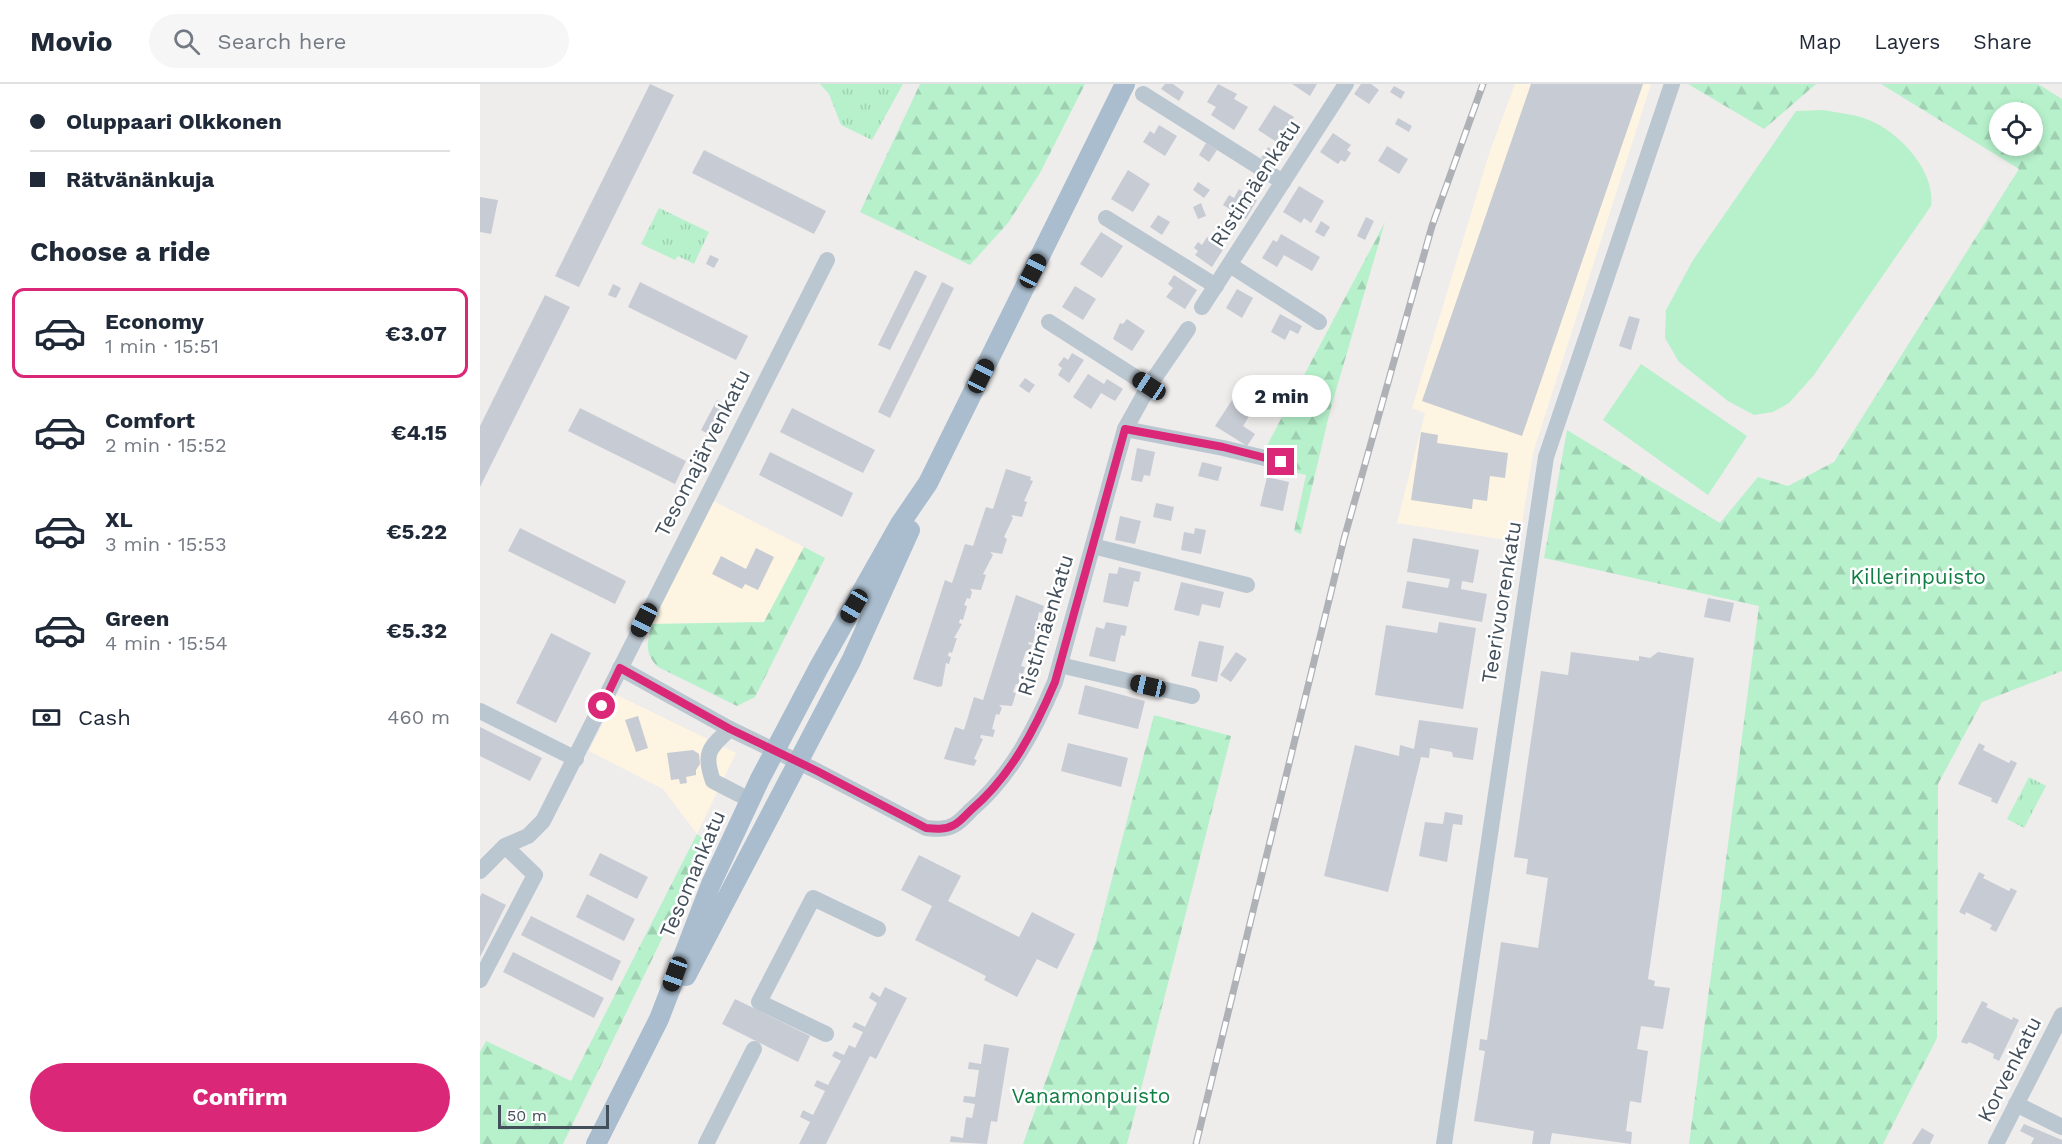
<!DOCTYPE html>
<html lang="en">
<head>
<meta charset="utf-8">
<style>
  :root { --surface:#fff; --page:#f6f6f7; --text:#1f2937; --muted:#747a83; --line:#e0e1e3; --accent:#db2777 }
  body { margin:0; font-family:"Work Sans",sans-serif; background:var(--page); color:var(--text); height:100vh; display:flex; flex-direction:column; font-size:22px; white-space:nowrap }
  * { box-sizing:border-box; margin:0 }
  p { font-size:20px; color:var(--muted) }
  .icon { flex:none; width:33px; height:33px; fill:none; stroke:currentColor; stroke-width:2; stroke-linecap:round; stroke-linejoin:round }
  .map { position:relative; flex:1; overflow:hidden }
  .sheet { display:flex; flex-direction:column; background:var(--surface); width:480px }
  .sheet>* { flex:none }
  .guide { display:grid; align-content:center; height:132px; padding:0 30px; background:var(--surface) }
  .tools { position:absolute; left:1509px; top:18px; display:grid; gap:12px }
  .tools a { display:grid; place-items:center; width:54px; height:54px; border-radius:50%; background:var(--surface); box-shadow:0 3px 9px #0003; font-size:30px }
  .scale { position:absolute; left:18px; bottom:15px; width:111px; box-sizing:border-box; padding-left:6px; border:3px solid #43505b; border-top:0; font-size:16px; line-height:21px; white-space:nowrap; color:#43505b; -webkit-text-stroke:4px #fff; paint-order:stroke }
  .end { position:absolute; width:27px; height:27px; margin:-14px; border:8px solid #db2777; background:#fff; box-shadow:0 0 0 3px #fff }
  .from { border-radius:50% }
  .bubble { position:absolute; height:42px; border-radius:21px; background:var(--surface); box-shadow:0 3px 9px #0003; font-size:20px; font-weight:700; line-height:42px; text-align:center }
  .car { position:absolute; width:18px; height:36px; margin:-18px -9px; border-radius:8px; box-shadow:0 0 4px 2px #0007; background:linear-gradient(#222 24%,#8ab4d8 0 40%,#222 0 76%,#8ab4d8 0 86%,#222 0) }
  .guide b { display:flex; align-items:center; gap:21px; height:57px; font-size:22px }
  .guide b+b { border-top:2px solid var(--line) }
  .guide i { width:15px; height:15px; background:var(--text) }
  ul { padding:0; list-style:none }
  li { display:flex; align-items:center; gap:18px; height:90px; margin:0 12px 9px; padding:0 18px; border:3px solid transparent; border-radius:12px }
  li div { flex:1 }
  li b { display:block; font-size:22px }
  li em { font-style:normal; font-weight:700 }
  li.active { border-color:var(--accent) }
  li>.icon { width:54px; height:54px; stroke-width:1.5 }
  h2 { padding:0 30px; font-size:27px; line-height:72px }
  .pay { display:flex; align-items:center; gap:15px; height:66px; padding:0 30px; font-size:22px }
  .pay p { margin-inline-start:auto }
  .cta { display:flex; gap:12px; margin-top:auto; padding:12px 30px }
  .cta a { flex:1; height:69px; border-radius:36px; background:var(--accent); color:#fff; font-size:24px; font-weight:700; line-height:69px; text-align:center }
  header { display:flex; align-items:center; gap:36px; box-sizing:border-box; height:84px; padding:0 30px; background:var(--surface); border-bottom:2px solid var(--line) }
  header strong { font-size:28px }
  nav { display:flex; gap:33px; margin-inline-start:auto; font-size:21px }
  .search { width:420px; height:54px; background:var(--page); display:flex; align-items:center; gap:15px; box-sizing:border-box; padding:0 21px; border-radius:33px; color:var(--muted); font-size:22px }
  main { display:flex; flex:1; min-height:0 }
  .map>svg:first-child { display:block }
</style>
</head>
<body>
<header>
<strong>Movio</strong>
<div class="search"><svg class="icon" aria-label="search" viewBox="0 0 24 24"><circle cx="10" cy="10" r="6"/><path d="M15 15l6 6"/></svg>Search here</div>
<nav><a>Map</a><a>Layers</a><a>Share</a></nav>
</header>
<main>
<section class="sheet">
<div class="guide">
<b><i class="from"></i>Oluppaari Olkkonen</b>
<b><i></i>Rätvänänkuja</b>
</div>
<h2>Choose a ride</h2>
<ul>
<li class="active"><svg class="icon" aria-label="car" viewBox="0 0 24 24"><path d="M5 17H2v-5l4-1 3-4h7l3 4 3 1v5h-3M9 17h6M6 11h13"/><circle cx="7" cy="17" r="2"/><circle cx="17" cy="17" r="2"/></svg><div><b>Economy</b><p>1 min · 15:51</p></div><em>€3.07</em></li>
<li><svg class="icon" aria-label="car" viewBox="0 0 24 24"><path d="M5 17H2v-5l4-1 3-4h7l3 4 3 1v5h-3M9 17h6M6 11h13"/><circle cx="7" cy="17" r="2"/><circle cx="17" cy="17" r="2"/></svg><div><b>Comfort</b><p>2 min · 15:52</p></div><em>€4.15</em></li>
<li><svg class="icon" aria-label="car" viewBox="0 0 24 24"><path d="M5 17H2v-5l4-1 3-4h7l3 4 3 1v5h-3M9 17h6M6 11h13"/><circle cx="7" cy="17" r="2"/><circle cx="17" cy="17" r="2"/></svg><div><b>XL</b><p>3 min · 15:53</p></div><em>€5.22</em></li>
<li><svg class="icon" aria-label="car" viewBox="0 0 24 24"><path d="M5 17H2v-5l4-1 3-4h7l3 4 3 1v5h-3M9 17h6M6 11h13"/><circle cx="7" cy="17" r="2"/><circle cx="17" cy="17" r="2"/></svg><div><b>Green</b><p>4 min · 15:54</p></div><em>€5.32</em></li>
</ul>
<div class="pay"><svg class="icon" aria-label="cash" viewBox="0 0 24 24"><path d="M3 7h18v10H3z"/><circle cx="12" cy="12" r="2"/></svg>Cash<p>460 m</p></div>
<div class="cta"><a>Confirm</a></div>
</section>
<div class="map">
<svg width="1582" height="1060" viewBox="0 0 1582 1060">
  <defs>
    <pattern id="forest-firs" width="22" height="20" patternUnits="userSpaceOnUse" patternTransform="scale(1.5)"><rect width="22" height="20" fill="#b6f1cb"/><path d="M5 1l3.5 6h-7zM16 11l3.5 6h-7z" fill="#9ed0b1"/></pattern>
    <pattern id="park-tufts" width="24" height="20" patternUnits="userSpaceOnUse" patternTransform="scale(1.5)"><rect width="24" height="20" fill="#b6f1cb"/><path d="M3 7l-1-3M5 7V3M7 7l1-3M15 17l-1-3M17 17v-4M19 17l1-3" fill="none" stroke="#9ed0b1"/></pattern>
  </defs>
  <rect width="100%" height="100%" fill="#efecec"/>
  <!-- commercial -->
  <g fill="#fdf4e2">
    <path d="M1035 0H1171L1053 369 1039 458 917 439 945 329 932 324 1009 70Z"/>
    <path d="M233 417 324 463 284 538 172 540Z"/>
    <path d="M137 611 256 669 217 750 183 705 109 667Z"/>
  </g>
  <!-- grass -->
  <g fill="#b6f1cb">
    <path d="M1343 26C1358 29 1375 30 1389 36 1419 48 1456 87 1451 122L1334 291 1309 319 1293 328 1274 331 1248 317 1199 278 1185 254 1186 226 1213 176 1316 27Z"/>
    <path d="M1161 280 1267 352 1228 411 1123 336Z"/>
  </g>
  <!-- forest -->
  <g fill="url(#forest-firs)" fill-rule="evenodd">
    <path d="M440 0H605L560 89 528 139 490 181 380 128Z"/>
    <path d="M1208 0H1336L1284 45Z"/>
    <path d="M1401 0H1558L1582 15V587L1502 618 1458 700 1457 954 1403 1060H1209L1279 522 1064 474 1087 346 1240 439 1278 393 1308 402 1354 378 1539 85ZM1520 28H1552V62H1520Z"/>
    <path d="M905 138 850 327 821 450 814 447 826 391 804 386 806 374 783 369Z"/>
    <path d="M324 463 345 474 275 613 257 622 178 583C164 569 167 559 172 540L284 538Z"/>
    <path d="M674 631 751 652 647 1060H543L616 857Z"/>
    <path d="M217 750 228 759 83 1060H0V968L6 957 91 997Z"/>
  </g>
  <!-- park -->
  <g fill="url(#park-tufts)">
    <path d="M340 0H423L392 56 361 41 349 10Z"/>
    <path d="M179 124 229 148 214 180 198 172 195 176 161 160Z"/>
    <path d="M1549 693 1566 702 1544 744 1527 735Z"/>
  </g>
  <!-- building -->
  <g fill="#c7cbd3">
    <path d="M170 0 194 11 99 203 75 192Z"/>
    <path d="M685 0H693L704 8 699 17 681 5Z"/>
    <path d="M738 0 757 10 754 15 768 23 754 46 731 31 736 23 727 18Z"/>
    <path d="M812 0H837L830 12Z"/>
    <path d="M881 0H891L899 6 889 20 874 10Z"/>
    <path d="M1051 0H1163L1042 352 942 317Z"/>
    <path d="M914 2 925 8 921 15 910 8Z"/>
    <path d="M794 21 814 33 798 59 778 46Z"/>
    <path d="M918 34 932 42 929 48 915 40Z"/>
    <path d="M679 41 697 52 685 72 663 58 670 47 674 50Z"/>
    <path d="M853 49 871 61 867 66 871 69 865 78 861 76 858 80 840 68Z"/>
    <path d="M726 59 737 66 729 78 719 71Z"/>
    <path d="M907 62 928 75 919 90 898 77Z"/>
    <path d="M788 63 798 70 792 81 781 74Z"/>
    <path d="M224 66 346 127 334 150 212 89Z"/>
    <path d="M648 86 670 100 653 128 631 115Z"/>
    <path d="M718 98 730 106 724 114 713 106Z"/>
    <path d="M819 102 844 117 831 139 824 134 821 139 803 128Z"/>
    <path d="M759 105 777 116 766 135 743 121 749 111 754 114Z"/>
    <path d="M0 113 18 116 11 150 0 148Z"/>
    <path d="M721 119 726 132 718 135 713 123Z"/>
    <path d="M678 131 690 138 682 151 670 143Z"/>
    <path d="M886 133 894 137 885 156 877 152Z"/>
    <path d="M841 137 850 143 844 153 835 148Z"/>
    <path d="M621 148 643 162 622 194 600 180Z"/>
    <path d="M801 150 840 173 832 187 804 171 797 183 782 174 793 156 797 158Z"/>
    <path d="M727 153 744 164 732 183 715 171 718 167 714 164 718 158 722 161Z"/>
    <path d="M230 171 239 175 234 184 226 180Z"/>
    <path d="M435 186 447 192 410 266 398 261Z"/>
    <path d="M694 191 717 206 705 225 686 213 693 204 688 200Z"/>
    <path d="M160 198 268 252 256 276 148 223Z"/>
    <path d="M462 198 474 204 410 334 398 328Z"/>
    <path d="M133 200 141 204 136 214 128 211Z"/>
    <path d="M595 202 616 215 603 236 582 223Z"/>
    <path d="M757 205 773 214 762 234 746 224Z"/>
    <path d="M65 211 90 223 0 403V342Z"/>
    <path d="M800 230 822 242 818 250 810 246 805 256 791 248Z"/>
    <path d="M1149 232 1160 235 1151 266 1139 262Z"/>
    <path d="M647 235 665 247 652 267 633 255 640 239 643 240Z"/>
    <path d="M592 269 604 276 589 299 578 291 582 284 578 281 584 273 588 276Z"/>
    <path d="M608 290 624 300 627 295 643 305 635 317 621 309 611 325 593 313Z"/>
    <path d="M545 294 555 301 549 309 539 302Z"/>
    <path d="M754 313 773 326 763 342 775 350 767 362 735 342Z"/>
    <path d="M237 316 245 320 230 351 221 346Z"/>
    <path d="M100 324 206 377 195 400 88 347Z"/>
    <path d="M312 324 395 366 383 389 300 348Z"/>
    <path d="M941 348 958 351 957 359 1028 369 1025 394 1010 392 1007 417 993 415 992 425 931 416Z"/>
    <path d="M657 364 675 368 670 392 664 391 662 398 651 396Z"/>
    <path d="M290 368 373 409 362 433 279 391Z"/>
    <path d="M722 378 742 383 738 397 718 392Z"/>
    <path d="M526 385 551 393 550 396 553 397 544 417 547 418 542 433 531 431 533 434 524 453 527 455 522 470 510 468 513 471 503 490 506 491 501 506 490 505 492 508 490 515 487 514 484 521 487 522 483 536 480 535 479 539 482 540 474 554H477L472 569 469 568 468 572 471 573 469 580 466 579 462 602 458 603 433 595 465 496 472 499 485 460 493 462 506 423 513 425Z"/>
    <path d="M787 393 809 398 803 427 780 422Z"/>
    <path d="M676 419 694 423 691 437 673 433Z"/>
    <path d="M640 432 661 437 655 460 635 456Z"/>
    <path d="M40 444 146 497 135 520 28 467Z"/>
    <path d="M715 444 726 446 721 470 701 466 704 448 714 450Z"/>
    <path d="M933 454 999 466 993 499 982 497 981 505 1007 510 1002 538 922 524 927 497 968 504 970 495 927 488Z"/>
    <path d="M276 464 294 473 278 506 265 500 262 505 232 490 241 472 266 485Z"/>
    <path d="M639 483 661 488 659 498 654 497 648 523 623 518 629 489 637 490Z"/>
    <path d="M701 498 744 508 740 524 722 520 719 532 694 526Z"/>
    <path d="M536 511 564 522 562 529 559 528 553 559 549 558 548 560 552 561 549 568 546 567 541 582 545 583 543 590 539 589V601L536 600 533 608 536 609 532 622 519 621 522 624 519 631 516 630 512 645 515 646 513 653 501 651 500 654 503 655 494 675 497 676 494 682 464 675 475 643 484 646 494 613 503 616Z"/>
    <path d="M1228 514 1254 519 1250 538 1224 533Z"/>
    <path d="M626 538 647 542 645 552 641 551 635 578 609 572 616 543 624 545Z"/>
    <path d="M959 538 996 544 983 625 895 611 906 541 957 549Z"/>
    <path d="M71 549 111 569 76 639 36 619Z"/>
    <path d="M719 557 744 562 737 598 711 592Z"/>
    <path d="M756 568 767 575 751 598 740 591Z"/>
    <path d="M1091 568 1159 577V572L1170 574 1178 568 1214 574 1168 895 1175 897 1174 902 1190 904 1183 945 1161 942 1157 965 1168 967 1161 1019 1150 1017 1146 1047 1152 1048 1151 1060 1072 1049 1070 1060H1052L1054 1047 994 1037 1005 967 999 966 1000 955 1007 956 1021 858 1058 864 1068 794 1046 790 1048 775 1034 773 1061 587 1088 591Z"/>
    <path d="M605 601 665 617 658 645 598 630Z"/>
    <path d="M158 632 168 664 156 668 145 636Z"/>
    <path d="M939 636 998 644 993 676 973 673 972 668 950 664 949 674 941 673 908 808 844 792 875 661 919 672 920 661 934 665Z"/>
    <path d="M0 643 62 674 50 697 0 672Z"/>
    <path d="M588 659 648 674 641 703 581 687Z"/>
    <path d="M1499 659 1505 662 1503 666 1529 679 1531 676 1537 679 1517 720 1511 717 1512 714 1478 700Z"/>
    <path d="M213 666 219 670 220 680 216 686V691L206 693 207 699 200 700 199 695 191 696 187 669Z"/>
    <path d="M965 728 983 731 982 741 973 740 967 778 939 772 945 738 963 740Z"/>
    <path d="M120 769 168 793 157 815 109 791Z"/>
    <path d="M439 771 481 792 468 817 539 853 552 828 595 850 577 885 557 875 537 913 504 896 506 892 435 856 452 822 421 806Z"/>
    <path d="M1499 788 1505 791 1503 794 1529 807 1531 804 1537 807 1516 848 1510 845 1512 841 1486 828 1485 831 1479 828Z"/>
    <path d="M2 809 26 821 0 873V813Z"/>
    <path d="M107 810 155 835 144 857 96 833Z"/>
    <path d="M51 832 141 877 132 897 41 851Z"/>
    <path d="M33 868 124 914 114 934 23 888Z"/>
    <path d="M405 903 427 914 396 975 390 972 346 1060H319L330 1038 320 1033 323 1026 333 1031 345 1007 334 1002 337 996 348 1001 361 977 352 972 355 967 364 971 369 961 375 964 383 948 372 943 375 938 385 943 397 919 389 914 392 908 400 913Z"/>
    <path d="M255 915 330 952 318 978 242 940Z"/>
    <path d="M1502 917 1508 920 1506 923 1532 936 1533 933 1539 936 1519 977 1513 974 1514 970 1489 958 1487 960 1481 958Z"/>
    <path d="M504 960 529 964 517 1038 511 1037 507 1060 470 1058 471 1052 483 1054 486 1033 492 1034 495 1020 483 1018 484 1012 495 1013 499 986 488 985 489 978 501 980Z"/>
    <path d="M1544 1040 1582 1056V1060H1551L1554 1054 1540 1047Z"/>
    <path d="M1442 1044 1454 1051 1450 1060H1432Z"/>
  </g>
  <g fill="none" stroke-linecap="round" stroke-linejoin="round">
    <!-- minor -->
    <g stroke="#bbc7d0" stroke-width="16">
      <path d="M663 10 803 98"/>
      <path d="M626 134 736 202"/>
      <path d="M750 181 839 238"/>
      <path d="M722 223 866 0"/>
      <path d="M569 238 669 302"/>
      <path d="M645 345 743 364 801 378"/>
      <path d="M613 462 767 501"/>
      <path d="M580 581 712 612"/>
      <path d="M140 584 250 645 337 687 446 744C455 745 465 746 474 741 480 738 486 731 491 726 531 692 555 645 575 598L645 345 669 302 708 245"/>
      <path d="M0 627 96 675"/>
      <path d="M250 645C229 664 223 669 233 697L270 716"/>
      <path d="M0 787 25 762 48 752 63 737 347 176"/>
      <path d="M0 896 55 791 25 762"/>
      <path d="M346 950 279 918 333 814 398 845"/>
      <path d="M1536 1020 1582 1043"/>
      <path d="M226 1060 274 965"/>
      <path d="M964 1060 1066 373 1192 0"/>
      <path d="M1516 1060 1582 931"/>
    </g>
    <!-- major -->
    <g stroke="#a9bdce" stroke-width="20">
      <path d="M206 892 371 577 430 446"/>
      <path d="M116 1060 179 935 231 800 280 695 339 583 420 440 448 399 645 0"/>
    </g>
    <!-- rail casing -->
    <g stroke="#aeb2b7" stroke-width="7">
      <path id="rail" d="M716 1060 864 455 952 142 1003 0"/>
    </g>
    <!-- rail -->
    <use href="#rail" stroke="#fff" stroke-width="4.5" stroke-dasharray="14" stroke-linecap="butt"/>
  </g>
  <g fill="none" stroke-linecap="round" stroke-linejoin="round">
    <!-- route -->
    <path stroke="#db2777" stroke-width="8" d="M122 622 140 584 250 645 337 687 446 744C455 745 465 746 474 741 480 738 486 731 491 726 531 692 555 645 575 598L645 345 743 363 801 378"/>
  </g>
  <g text-anchor="middle" dominant-baseline="central" stroke-width="5" stroke-linejoin="round" paint-order="stroke">
    <!-- street labels -->
    <g font-size="21" fill="#43505b" stroke="#fff">
      <text transform="translate(775 99) rotate(-57)">Ristimäenkatu</text>
      <text transform="translate(222 369) rotate(-63)">Tesomajärvenkatu</text>
      <text transform="translate(1021 518) rotate(-81)">Teerivuorenkatu</text>
      <text transform="translate(565 541) rotate(-73)">Ristimäenkatu</text>
      <text transform="translate(212 790) rotate(-67)">Tesomankatu</text>
      <text transform="translate(1529 985) rotate(-63)">Korvenkatu</text>
    </g>
    <!-- park labels -->
    <g font-size="21" fill="#117f44" stroke="#fff">
      <text x="1438" y="492">Killerinpuisto</text>
      <text x="611" y="1011">Vanamonpuisto</text>
    </g>
  </g>
</svg>
<div class="tools">
<a><svg class="icon" aria-label="locate" viewBox="0 0 24 24"><circle cx="12" cy="12" r="6"/><path d="M12 2v4M12 18v4M2 12h4M18 12h4"/></svg></a>
</div>
<div class="scale">50 m</div>
<i class="end from" style="left:122px;top:622px"></i>
<i class="end" style="left:801px;top:378px"></i>
<div class="bubble" style="left:752px;top:291px;width:99px">2 min</div>
<i class="car" style="left:553px;top:187px;rotate:27deg"></i>
<i class="car" style="left:501px;top:292px;rotate:26deg"></i>
<i class="car" style="left:669px;top:302px;rotate:303deg"></i>
<i class="car" style="left:374px;top:522px;rotate:210deg"></i>
<i class="car" style="left:164px;top:536px;rotate:207deg"></i>
<i class="car" style="left:668px;top:602px;rotate:283deg"></i>
<i class="car" style="left:195px;top:890px;rotate:200deg"></i>
</div>
</main>
</body>
</html>
